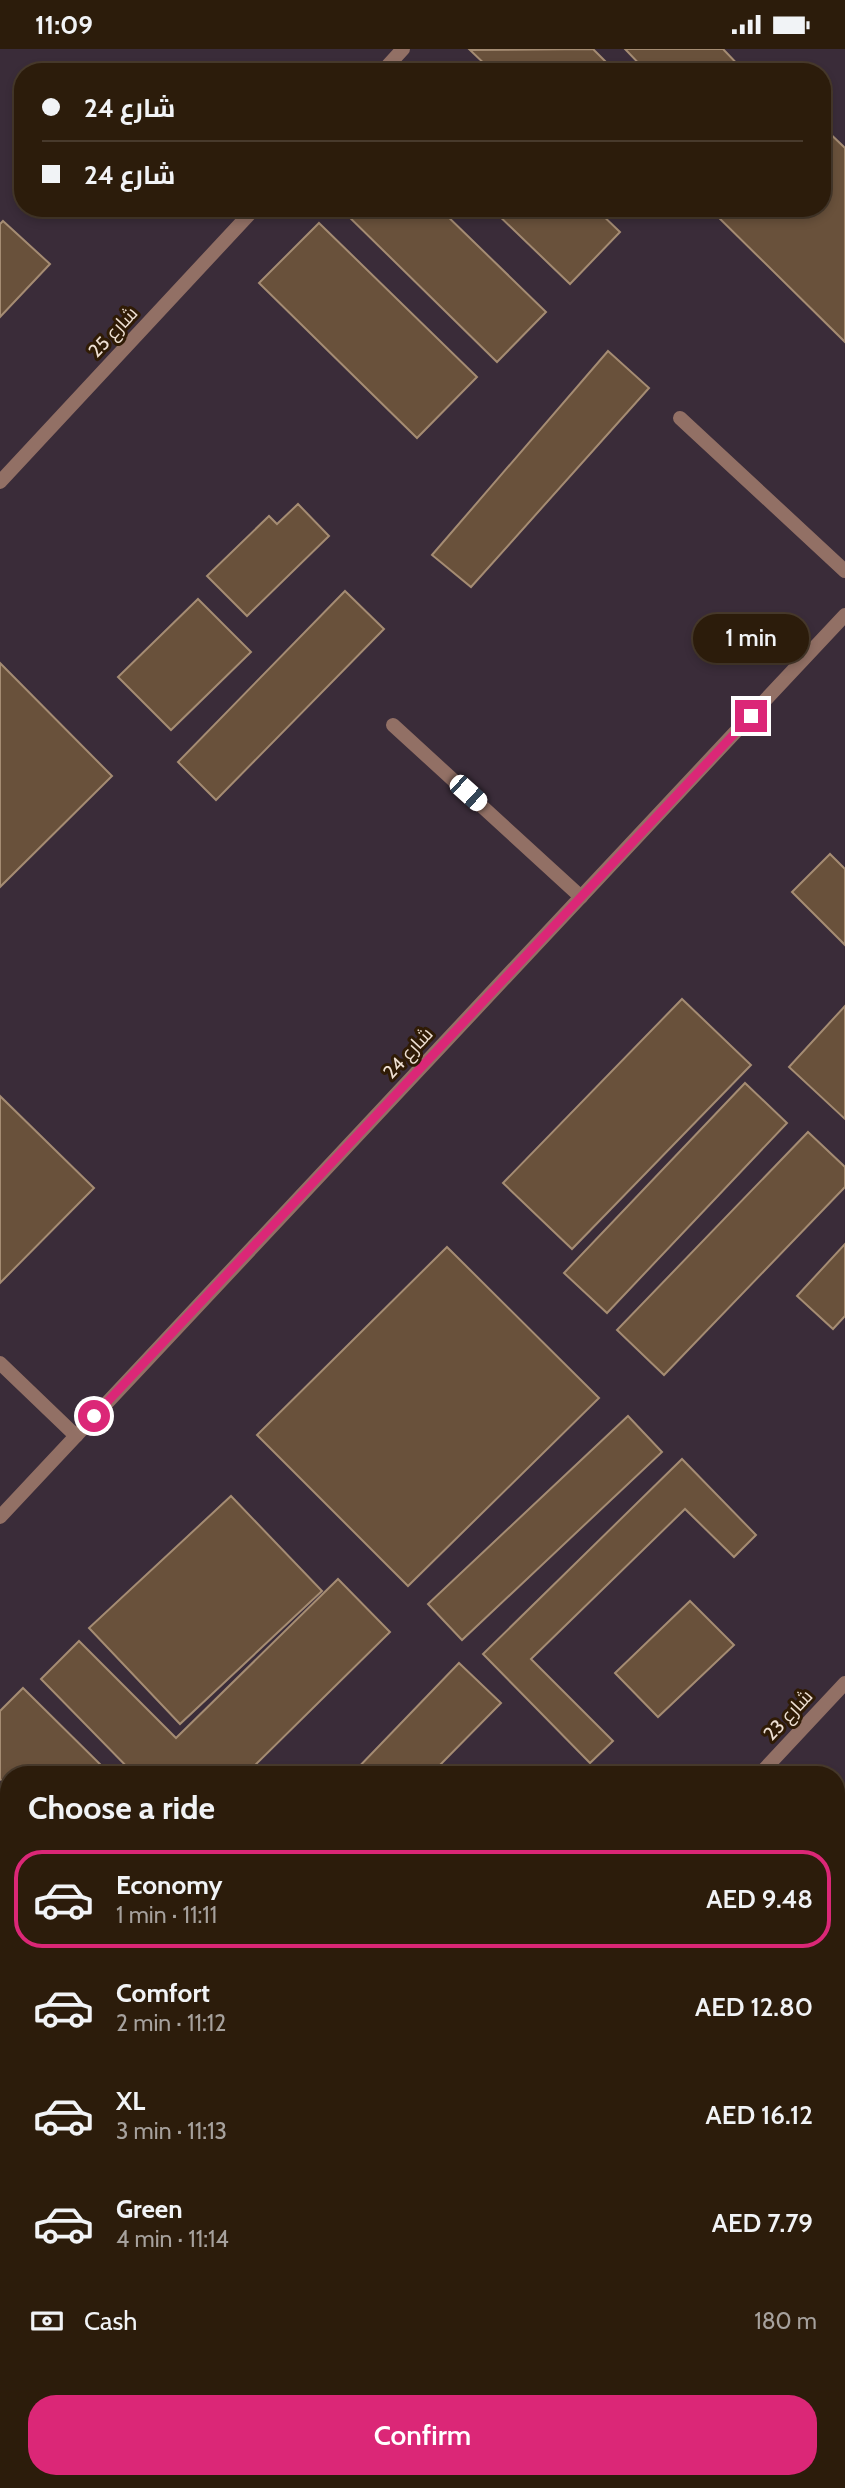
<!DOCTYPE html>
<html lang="en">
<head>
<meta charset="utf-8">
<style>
  :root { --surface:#2c1c0b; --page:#382919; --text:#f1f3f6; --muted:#a6a19d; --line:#483a2c; --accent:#db2777 }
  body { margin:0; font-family:Cabin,Cairo,sans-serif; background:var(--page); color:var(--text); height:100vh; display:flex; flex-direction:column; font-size:26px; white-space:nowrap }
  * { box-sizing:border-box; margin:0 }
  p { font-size:23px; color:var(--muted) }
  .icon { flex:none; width:38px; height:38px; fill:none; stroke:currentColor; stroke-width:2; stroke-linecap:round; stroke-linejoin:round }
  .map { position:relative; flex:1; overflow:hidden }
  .drawer { position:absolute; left:0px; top:1717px; width:845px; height:723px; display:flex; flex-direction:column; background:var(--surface); border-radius:28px 28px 0 0; box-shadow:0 4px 10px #0003,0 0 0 2px var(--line) }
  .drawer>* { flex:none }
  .top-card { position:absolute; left:14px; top:14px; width:817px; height:154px; border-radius:28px; box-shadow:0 4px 10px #0003,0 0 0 2px var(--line); display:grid; align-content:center; height:154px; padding:0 28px; background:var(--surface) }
  .end { position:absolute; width:32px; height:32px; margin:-16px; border:9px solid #db2777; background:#fff; box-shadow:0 0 0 4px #fff }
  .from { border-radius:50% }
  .bubble { position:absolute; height:49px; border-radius:24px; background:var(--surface); box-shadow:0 4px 10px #0003,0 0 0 2px var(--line); font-size:23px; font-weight:600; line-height:49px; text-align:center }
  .car { position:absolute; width:21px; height:42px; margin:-21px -10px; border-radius:9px; box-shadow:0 0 5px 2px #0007; background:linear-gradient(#fff 24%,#345 0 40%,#fff 0 76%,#345 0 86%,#fff 0) }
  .top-card b { display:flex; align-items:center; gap:24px; height:66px; font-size:26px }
  .top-card b+b { border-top:2px solid var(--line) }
  .top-card i { width:18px; height:18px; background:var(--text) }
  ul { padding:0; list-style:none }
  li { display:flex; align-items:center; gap:21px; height:98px; margin:0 14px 10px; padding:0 14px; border:4px solid transparent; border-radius:28px }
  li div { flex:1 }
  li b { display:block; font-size:26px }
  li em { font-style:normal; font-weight:600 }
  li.current { border-color:var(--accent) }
  li>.icon { width:63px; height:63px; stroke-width:1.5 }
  h2 { padding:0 28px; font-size:32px; line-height:84px }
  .pay { display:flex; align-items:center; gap:18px; height:77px; padding:0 28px; font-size:26px }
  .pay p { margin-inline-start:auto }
  .cta { display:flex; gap:14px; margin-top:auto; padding:14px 28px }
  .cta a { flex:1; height:80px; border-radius:28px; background:var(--accent); color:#fff; font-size:28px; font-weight:600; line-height:80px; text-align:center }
  .status { display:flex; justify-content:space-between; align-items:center; height:49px; padding:0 35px; background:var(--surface); direction:ltr }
  .status svg { height:19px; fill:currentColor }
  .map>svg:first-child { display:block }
</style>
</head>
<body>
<div class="status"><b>11:09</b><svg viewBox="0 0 49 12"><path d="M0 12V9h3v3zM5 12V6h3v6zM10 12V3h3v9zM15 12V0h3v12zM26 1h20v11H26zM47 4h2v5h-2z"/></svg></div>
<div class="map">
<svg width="845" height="2439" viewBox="0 0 845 2439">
  <rect width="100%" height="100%" fill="#3a250f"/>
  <!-- industrial -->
  <path fill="#3a2c39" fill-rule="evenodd" d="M0 0H845V2439H0ZM23 23H822V159H23ZM9 1726H836V2431H9Z"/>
  <!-- building -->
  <g fill="#69513b" stroke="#a58c73" stroke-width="2">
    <path d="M593 0 616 23H493L470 1Z"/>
    <path d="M625 0H723L745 23H647Z"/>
    <path d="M822 77 845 99V293L709 159H822Z"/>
    <path d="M340 159H439L546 263 497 313Z"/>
    <path d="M491 159H595L620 183 570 235Z"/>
    <path d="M3 172 50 215 0 268V175Z"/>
    <path d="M319 174 477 328 417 389 259 234Z"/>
    <path d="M608 302 649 339 471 538 432 506Z"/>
    <path d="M298 455 329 487 247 567 207 527 269 467 277 475Z"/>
    <path d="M345 542 384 580 216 751 178 713Z"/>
    <path d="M198 550 251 603 171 681 118 628Z"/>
    <path d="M0 614 112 727 0 838Z"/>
    <path d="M830 805 845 820V896L792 843Z"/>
    <path d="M682 950 751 1016 572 1200 503 1134Z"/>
    <path d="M845 957V1070L789 1018Z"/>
    <path d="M745 1034 787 1074 607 1264 564 1224Z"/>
    <path d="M0 1047 94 1139 0 1234Z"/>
    <path d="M808 1083 845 1118V1138L664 1326 617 1281Z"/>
    <path d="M845 1195V1267L833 1280 797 1247Z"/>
    <path d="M447 1198 599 1349 408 1537 257 1386Z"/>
    <path d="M628 1367 662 1403 462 1591 428 1555Z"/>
    <path d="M682 1410 756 1486 734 1508 685 1460 531 1610 613 1692 590 1714 483 1605Z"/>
    <path d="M231 1447 322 1542 180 1675 89 1579Z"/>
    <path d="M338 1530 390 1583 245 1726H135L41 1630 79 1592 176 1689Z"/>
    <path d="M690 1552 734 1596 658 1668 615 1624Z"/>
    <path d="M459 1614 501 1654 436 1720 442 1726H351Z"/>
    <path d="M23 1639 111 1726H9V1738L0 1730V1662Z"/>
    <path d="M0 1775 9 1782V1862L0 1854Z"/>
    <path d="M836 2216 845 2224V2242L836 2251Z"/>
    <path d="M0 2242 9 2251V2327L0 2335Z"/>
    <path d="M845 2315V2409L836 2400V2324Z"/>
    <path d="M0 2374 9 2382V2395L0 2405Z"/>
    <path d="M771 2431H819L828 2439H765Z"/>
  </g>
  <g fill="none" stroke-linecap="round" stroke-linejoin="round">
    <!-- lane -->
    <g stroke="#927065" stroke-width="14">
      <path d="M680 369 845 522"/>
      <path d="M393 676 581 848"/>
      <path d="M0 1314 76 1387"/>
    </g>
    <!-- street -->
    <g stroke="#927065" stroke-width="14">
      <path d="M382 23 403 0"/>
      <path d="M0 433 255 159"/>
      <path d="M0 1468 845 566"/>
      <path d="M759 1726 845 1634"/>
      <path d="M836 1754 845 1745"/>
      <path d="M0 1935 9 1942"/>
      <path d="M0 2041 9 2049"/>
      <path d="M0 2099 9 2107"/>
      <path d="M431 2431 440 2439"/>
      <path d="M547 2431 556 2439"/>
      <path d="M563 2431 568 2439"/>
      <path d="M112 2439 120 2431"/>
      <path d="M210 2439 217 2431"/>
      <path d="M294 2439 308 2431"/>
    </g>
  </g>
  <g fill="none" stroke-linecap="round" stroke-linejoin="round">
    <!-- route -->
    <path stroke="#db2777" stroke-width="9" d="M94 1367 751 667"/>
  </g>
  <g text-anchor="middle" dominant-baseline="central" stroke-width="6" stroke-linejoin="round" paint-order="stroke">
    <!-- street labels -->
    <g font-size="19" fill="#eddfd2" stroke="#2f1b05">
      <text transform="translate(113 283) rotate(-47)">شارع 25</text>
      <text transform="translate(408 1004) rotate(-47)">شارع 24</text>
      <text transform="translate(788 1666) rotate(-47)">شارع 23</text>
    </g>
  </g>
</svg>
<i class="end from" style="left:94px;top:1367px"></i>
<i class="end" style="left:751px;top:667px"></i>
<div class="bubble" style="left:693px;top:565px;width:116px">1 min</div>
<i class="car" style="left:468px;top:744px;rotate:132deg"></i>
<div class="top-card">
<b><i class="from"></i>شارع 24</b>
<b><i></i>شارع 24</b>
</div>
<section class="drawer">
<h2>Choose a ride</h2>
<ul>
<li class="current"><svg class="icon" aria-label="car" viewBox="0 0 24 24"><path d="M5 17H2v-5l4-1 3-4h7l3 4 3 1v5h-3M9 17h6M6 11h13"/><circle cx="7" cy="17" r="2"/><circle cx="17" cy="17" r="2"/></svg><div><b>Economy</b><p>1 min · 11:11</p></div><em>AED 9.48</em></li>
<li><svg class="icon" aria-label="car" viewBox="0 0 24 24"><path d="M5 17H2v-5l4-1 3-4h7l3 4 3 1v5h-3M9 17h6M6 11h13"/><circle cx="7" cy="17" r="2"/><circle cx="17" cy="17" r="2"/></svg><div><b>Comfort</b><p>2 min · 11:12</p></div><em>AED 12.80</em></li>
<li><svg class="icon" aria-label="car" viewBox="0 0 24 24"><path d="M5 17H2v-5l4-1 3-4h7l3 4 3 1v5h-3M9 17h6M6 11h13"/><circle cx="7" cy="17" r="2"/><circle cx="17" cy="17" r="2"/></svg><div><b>XL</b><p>3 min · 11:13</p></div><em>AED 16.12</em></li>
<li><svg class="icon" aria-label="car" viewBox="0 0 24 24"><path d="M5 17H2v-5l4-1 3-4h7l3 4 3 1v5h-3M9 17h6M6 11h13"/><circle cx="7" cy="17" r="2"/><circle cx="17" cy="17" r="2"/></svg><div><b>Green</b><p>4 min · 11:14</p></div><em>AED 7.79</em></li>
</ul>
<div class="pay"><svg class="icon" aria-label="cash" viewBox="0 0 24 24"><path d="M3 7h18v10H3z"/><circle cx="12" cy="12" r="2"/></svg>Cash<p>180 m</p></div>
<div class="cta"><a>Confirm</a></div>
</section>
</div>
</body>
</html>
